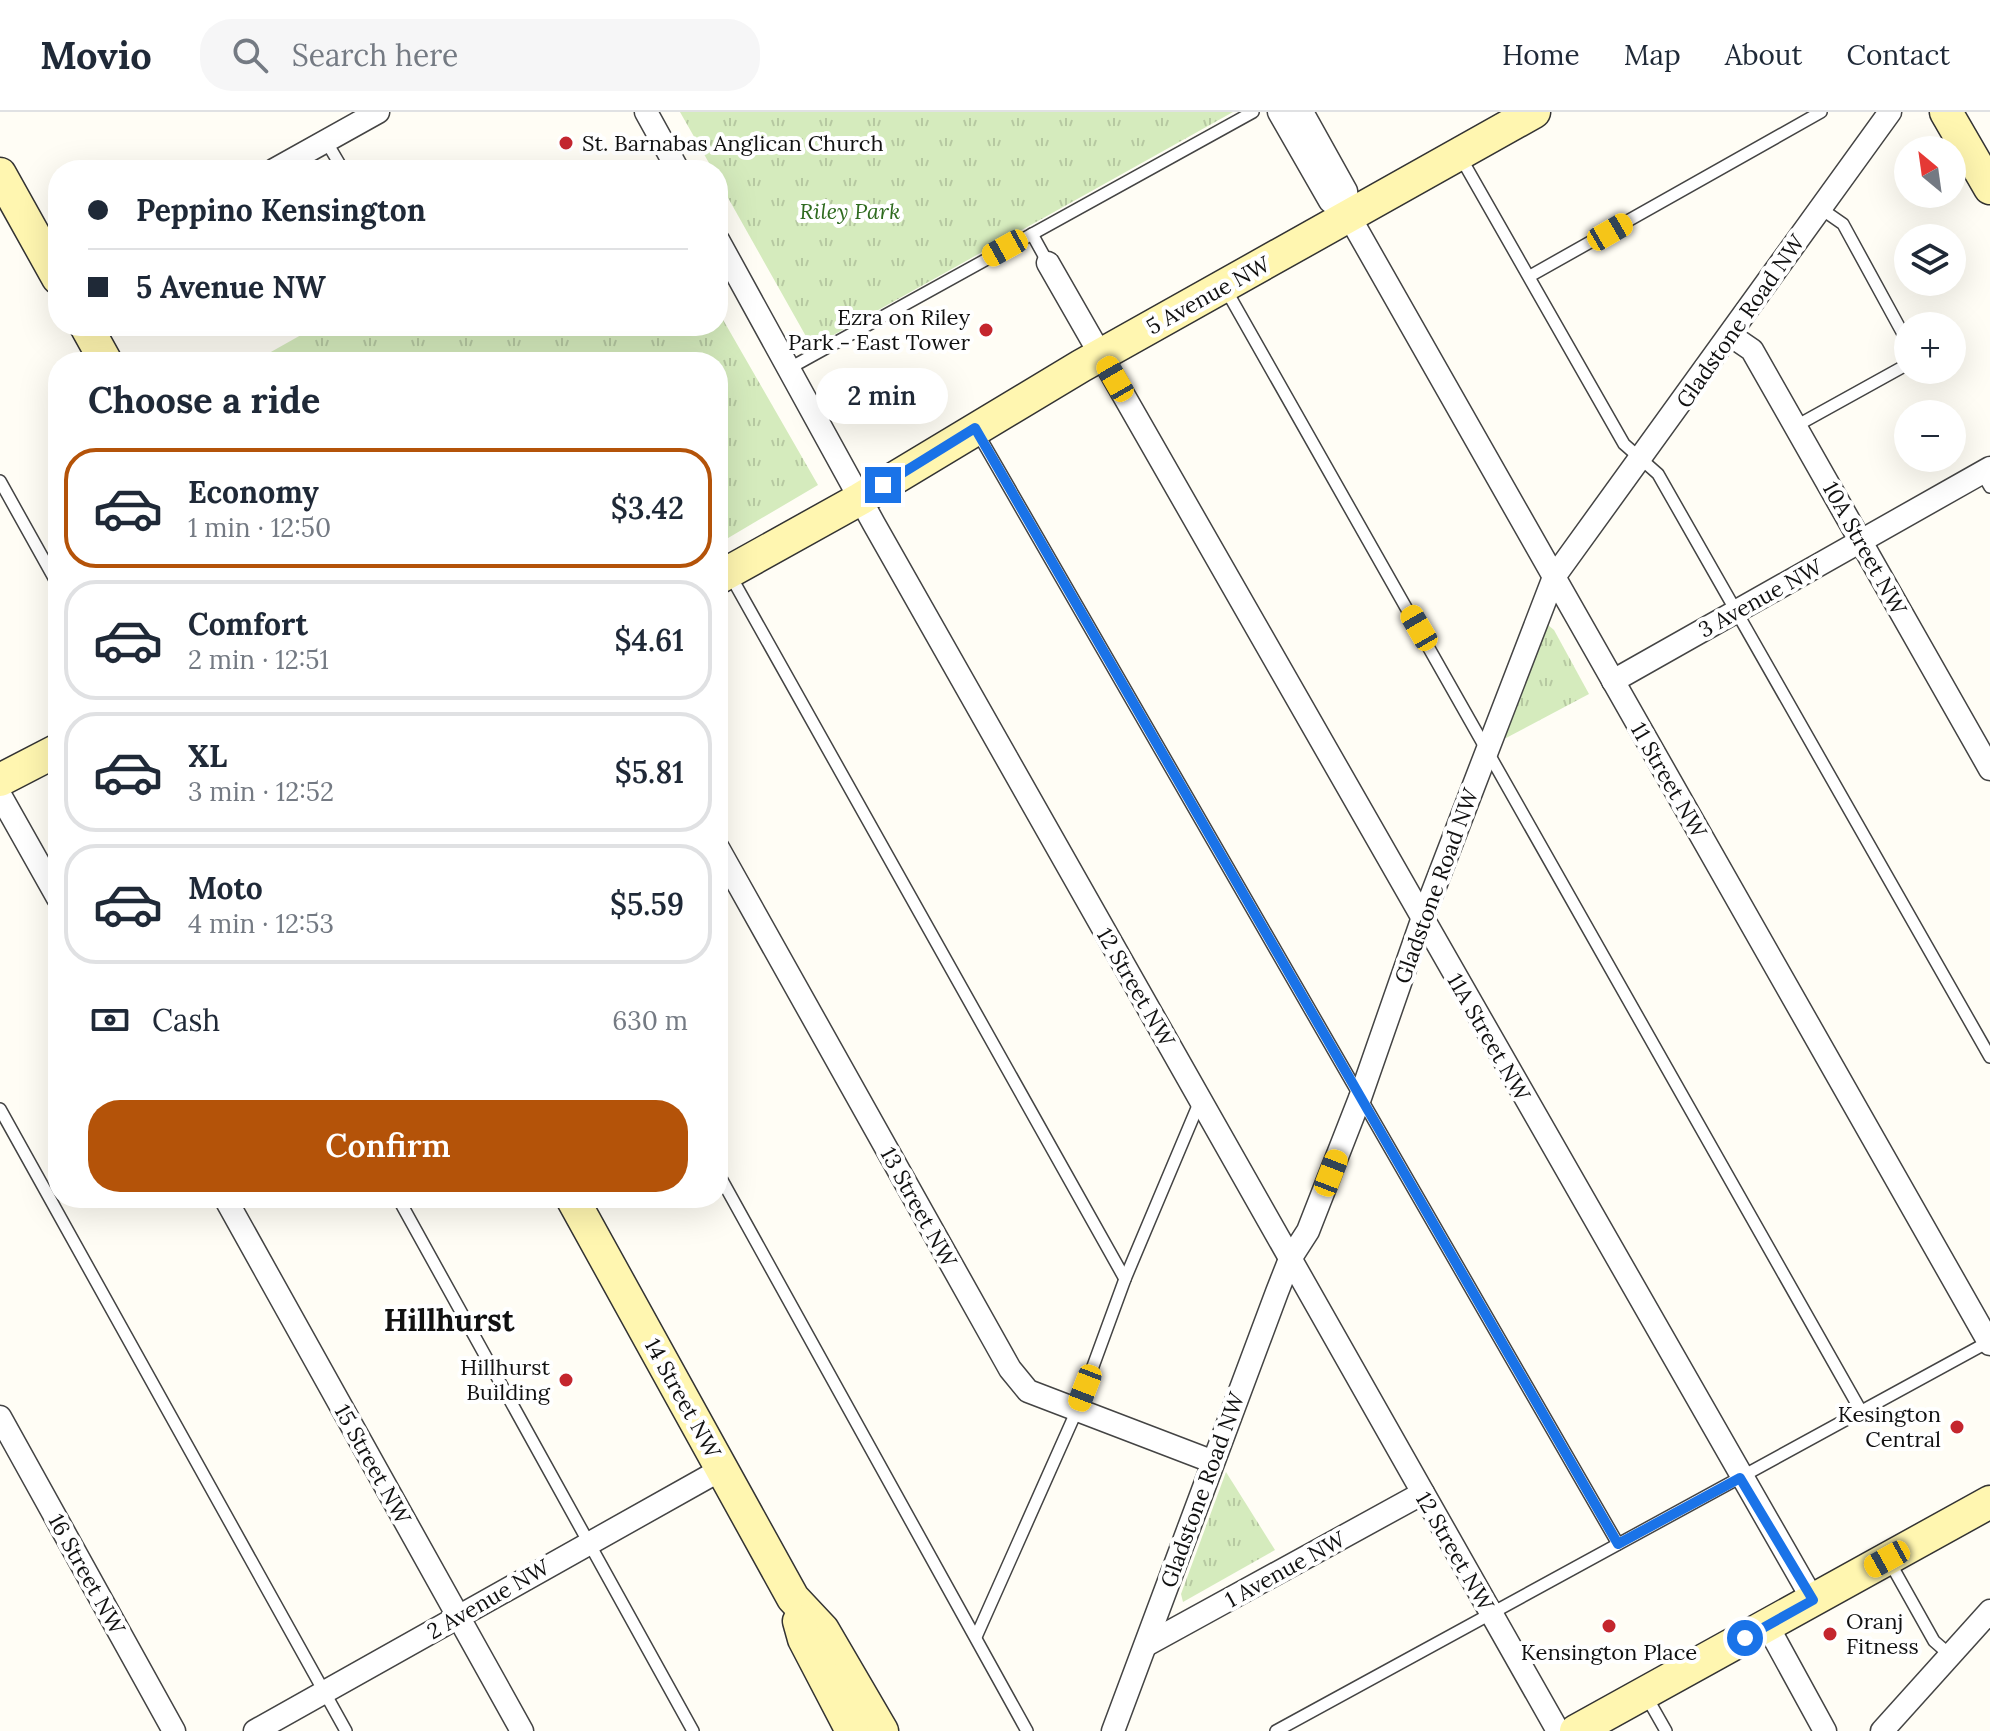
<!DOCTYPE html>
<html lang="en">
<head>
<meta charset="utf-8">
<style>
  :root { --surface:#fff; --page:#f6f6f7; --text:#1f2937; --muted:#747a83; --line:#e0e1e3; --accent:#b45309 }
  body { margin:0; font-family:Lora,serif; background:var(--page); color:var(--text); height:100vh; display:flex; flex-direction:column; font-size:30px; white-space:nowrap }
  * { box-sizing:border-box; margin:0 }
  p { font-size:26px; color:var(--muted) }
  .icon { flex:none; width:44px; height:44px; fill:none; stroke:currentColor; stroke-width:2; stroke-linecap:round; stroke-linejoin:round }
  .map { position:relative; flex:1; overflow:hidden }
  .details { position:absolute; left:48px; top:240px; width:680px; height:856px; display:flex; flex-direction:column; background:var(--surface); border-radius:32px; box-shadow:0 8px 32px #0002 }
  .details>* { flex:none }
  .guide { position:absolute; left:48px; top:48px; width:680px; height:176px; border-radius:32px; box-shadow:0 8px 32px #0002; display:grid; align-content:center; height:176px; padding:0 40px; background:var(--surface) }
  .needle { width:52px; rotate:331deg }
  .tools { position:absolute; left:1894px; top:24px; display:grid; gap:16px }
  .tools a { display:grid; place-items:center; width:72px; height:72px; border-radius:50%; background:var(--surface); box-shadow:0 8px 32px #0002; font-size:40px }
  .end { position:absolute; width:36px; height:36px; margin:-18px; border:10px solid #1a73e8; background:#fff; box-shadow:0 0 0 4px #fff }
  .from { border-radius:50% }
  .bubble { position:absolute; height:56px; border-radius:28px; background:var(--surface); box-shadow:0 8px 32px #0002; font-size:26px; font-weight:600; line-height:56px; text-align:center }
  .car { position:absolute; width:24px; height:48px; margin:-24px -12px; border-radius:10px; box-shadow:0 0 6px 2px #0007; background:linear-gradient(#f5c518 24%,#345 0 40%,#f5c518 0 76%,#345 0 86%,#f5c518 0) }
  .guide b { display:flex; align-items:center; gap:28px; height:76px; font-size:30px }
  .guide b+b { border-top:2px solid var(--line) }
  .guide i { width:20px; height:20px; background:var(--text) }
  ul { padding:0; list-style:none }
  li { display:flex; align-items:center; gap:24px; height:120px; margin:0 16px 12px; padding:0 24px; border:4px solid var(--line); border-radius:32px }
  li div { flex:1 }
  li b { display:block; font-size:30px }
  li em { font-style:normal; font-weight:600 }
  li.selected { border-color:var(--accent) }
  li>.icon { width:72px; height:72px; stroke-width:1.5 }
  h2 { padding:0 40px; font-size:36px; line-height:96px }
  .pay { display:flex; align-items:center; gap:20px; height:88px; padding:0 40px; font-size:30px }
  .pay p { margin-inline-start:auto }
  .button { display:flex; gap:16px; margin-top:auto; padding:16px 40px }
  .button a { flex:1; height:92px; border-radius:32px; background:var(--accent); color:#fff; font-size:32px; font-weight:600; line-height:92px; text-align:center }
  header { display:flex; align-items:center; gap:48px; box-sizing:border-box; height:112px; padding:0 40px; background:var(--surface); border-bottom:2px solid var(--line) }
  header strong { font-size:38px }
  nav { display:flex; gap:44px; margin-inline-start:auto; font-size:28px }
  .search { width:560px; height:72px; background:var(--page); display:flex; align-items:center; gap:20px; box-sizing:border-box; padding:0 28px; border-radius:32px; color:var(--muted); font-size:30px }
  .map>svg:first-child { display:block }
</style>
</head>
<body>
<header>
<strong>Movio</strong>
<div class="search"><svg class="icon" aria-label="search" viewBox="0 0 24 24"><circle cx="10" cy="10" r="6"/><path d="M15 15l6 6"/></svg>Search here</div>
<nav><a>Home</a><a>Map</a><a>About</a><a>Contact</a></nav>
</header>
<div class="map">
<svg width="1990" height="1619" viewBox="0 0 1990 1619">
  <defs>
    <pattern id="park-tufts" width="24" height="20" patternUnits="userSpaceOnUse" patternTransform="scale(2)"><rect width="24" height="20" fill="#d5ebbd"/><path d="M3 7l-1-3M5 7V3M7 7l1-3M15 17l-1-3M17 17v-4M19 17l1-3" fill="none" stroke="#b6c8a1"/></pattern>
  </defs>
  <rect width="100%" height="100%" fill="#fffdf5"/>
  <!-- park -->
  <g fill="url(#park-tufts)">
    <path d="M680 0H1233L812 235 718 68V58H713Z"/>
    <path d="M718 199 818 373 718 432V250H253L317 214H718Z"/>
    <path d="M1548 513 1554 518 1589 582 1506 626 1501 625 1543 515Z"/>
    <path d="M1226 1360 1275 1438 1183 1490 1181 1482Z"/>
  </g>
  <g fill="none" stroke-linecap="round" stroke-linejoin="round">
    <!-- lane casing -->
    <g stroke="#444" stroke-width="14">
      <g id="lane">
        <path d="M326 29 343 58"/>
        <path d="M1461 46 1624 332 1658 362 1990 945"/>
        <path d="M1820 96 1843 112 1908 231"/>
        <path d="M1032 122 1048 151"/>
        <path d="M1530 164 1821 0"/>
        <path d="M1225 176 1861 1299"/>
        <path d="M788 257 1253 0"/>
        <path d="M1796 314 1908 252"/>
        <path d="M977 320 1618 1432"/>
        <path d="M1982 361 1990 375"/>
        <path d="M0 369 58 473"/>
        <path d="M729 461 1125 1167"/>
        <path d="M0 997 346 1619"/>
        <path d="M718 1061 1027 1619"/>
        <path d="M398 1086 693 1619"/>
        <path d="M1888 1447 1934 1529 1950 1543"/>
        <path d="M976 1525 1077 1298 1125 1167 1200 989"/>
        <path d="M1645 1582 1666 1619"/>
        <path d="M1276 1619 1990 1229"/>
      </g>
    </g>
    <!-- street casing -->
    <g stroke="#444" stroke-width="25">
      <g id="street">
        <path d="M646 0 678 58"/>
        <path d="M1279 0 1330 89 1349 104 1990 1232"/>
        <path d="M1302 0 1346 79 1349 104"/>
        <path d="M274 58 378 0"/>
        <path d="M718 128 874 412 1558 1619"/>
        <path d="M1048 151 1813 1488"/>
        <path d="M1730 223 1752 238 1990 657"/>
        <path d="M1613 569 1990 356"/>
        <path d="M0 683 58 786"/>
        <path d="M718 736 1010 1257 1028 1279 1211 1349"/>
        <path d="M225 1086 522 1619"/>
        <path d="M0 1305 174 1619"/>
        <path d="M1767 1513 1825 1619"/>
        <path d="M1146 1533 1423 1381"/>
        <path d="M255 1619 722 1357"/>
        <path d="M1113 1619 1277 1180 1290 1147 1308 1119 1360 986 1422 808 1554 465 1890 0"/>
        <path d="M1882 1619 1990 1499"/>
      </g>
    </g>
    <!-- secondary casing -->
    <g stroke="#333" stroke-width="35">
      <g id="secondary">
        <path d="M1946 0 1990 76"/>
        <path d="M0 62 58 166"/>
        <path d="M86 214 106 250"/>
        <path d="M718 466 860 387 1081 254 1534 0"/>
        <path d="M0 668 58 638"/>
        <path d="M572 1086 793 1486 823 1518 882 1619"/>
        <path d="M799 1509 804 1527 852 1619"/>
        <path d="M1576 1619 1990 1390"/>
      </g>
    </g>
    <!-- lane -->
    <use href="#lane" stroke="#fff" stroke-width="11"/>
    <!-- street -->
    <use href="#street" stroke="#fff" stroke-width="22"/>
    <!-- secondary -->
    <use href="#secondary" stroke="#fff6b0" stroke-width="32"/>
  </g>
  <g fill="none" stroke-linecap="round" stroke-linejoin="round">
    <!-- route -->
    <path stroke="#1a73e8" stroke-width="10" d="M883 373 975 316 1618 1432 1740 1366 1813 1488 1745 1526"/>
  </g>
  <!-- markers -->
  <g fill="#c4262e" stroke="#fff" stroke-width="3">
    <circle cx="566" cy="31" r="8"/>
    <circle cx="986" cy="218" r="8"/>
    <circle cx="566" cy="1268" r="8"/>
    <circle cx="1957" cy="1315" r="8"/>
    <circle cx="1609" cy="1514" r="8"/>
    <circle cx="1830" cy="1522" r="8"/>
  </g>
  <g text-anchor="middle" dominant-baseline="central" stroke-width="8" stroke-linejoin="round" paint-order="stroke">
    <!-- poi labels -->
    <g font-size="22" fill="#111" stroke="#fff" text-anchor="end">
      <text x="582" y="31" text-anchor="start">St. Barnabas Anglican Church</text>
      <text x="970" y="205">Ezra on Riley<tspan x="970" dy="25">Park - East Tower</tspan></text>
      <text x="550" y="1255">Hillhurst<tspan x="550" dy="25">Building</tspan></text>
      <text x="1941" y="1302">Kesington<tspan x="1941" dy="25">Central</tspan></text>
      <text x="1846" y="1509" text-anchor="start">Oranj<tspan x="1846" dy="25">Fitness</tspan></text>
      <text x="1609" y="1540" text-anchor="middle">Kensington Place</text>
    </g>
    <!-- park labels -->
    <g font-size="22" font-style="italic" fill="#2f6b1f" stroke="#fff">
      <text x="850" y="99">Riley Park</text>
    </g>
    <!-- street labels -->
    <g font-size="22" fill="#111" stroke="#fff">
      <text transform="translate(1208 183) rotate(-29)">5 Avenue NW</text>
      <text transform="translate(1740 209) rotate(-55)">Gladstone Road NW</text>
      <text transform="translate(1865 436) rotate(61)">10A Street NW</text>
      <text transform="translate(1760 486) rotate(-29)">3 Avenue NW</text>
      <text transform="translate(1669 668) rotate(60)">11 Street NW</text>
      <text transform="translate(1436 774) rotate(-70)">Gladstone Road NW</text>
      <text transform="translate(1136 875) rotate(60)">12 Street NW</text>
      <text transform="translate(1489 925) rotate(60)">11A Street NW</text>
      <text transform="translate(919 1095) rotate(61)">13 Street NW</text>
      <text transform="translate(683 1286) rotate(61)">14 Street NW</text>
      <text transform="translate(373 1352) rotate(61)">15 Street NW</text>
      <text transform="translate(1202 1378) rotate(-70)">Gladstone Road NW</text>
      <text transform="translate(1455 1439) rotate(60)">12 Street NW</text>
      <text transform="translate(1285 1457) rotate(-29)">1 Avenue NW</text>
      <text transform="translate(87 1462) rotate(61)">16 Street NW</text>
      <text transform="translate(488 1487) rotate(-30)">2 Avenue NW</text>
    </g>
    <!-- district labels -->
    <g font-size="30" font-weight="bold" fill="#111" stroke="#fff">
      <text x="449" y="1208">Hillhurst</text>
    </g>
  </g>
</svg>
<div class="tools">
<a><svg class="needle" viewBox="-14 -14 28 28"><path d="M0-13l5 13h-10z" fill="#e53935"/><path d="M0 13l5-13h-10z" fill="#747a83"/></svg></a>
<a><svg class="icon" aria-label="layers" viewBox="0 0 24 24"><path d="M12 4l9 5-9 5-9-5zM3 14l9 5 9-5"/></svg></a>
<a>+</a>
<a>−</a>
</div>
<i class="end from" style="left:1745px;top:1526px"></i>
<i class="end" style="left:883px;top:373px"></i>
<div class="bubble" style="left:816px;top:256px;width:132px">2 min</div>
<i class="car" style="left:1610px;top:120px;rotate:60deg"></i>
<i class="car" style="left:1005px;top:136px;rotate:241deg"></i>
<i class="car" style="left:1115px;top:267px;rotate:330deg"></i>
<i class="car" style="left:1419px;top:516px;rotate:330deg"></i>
<i class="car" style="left:1331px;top:1061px;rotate:21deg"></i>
<i class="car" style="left:1085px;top:1276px;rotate:201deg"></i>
<i class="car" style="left:1887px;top:1447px;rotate:241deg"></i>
<div class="guide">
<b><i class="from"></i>Peppino Kensington</b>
<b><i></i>5 Avenue NW</b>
</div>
<section class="details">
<h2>Choose a ride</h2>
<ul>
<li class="selected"><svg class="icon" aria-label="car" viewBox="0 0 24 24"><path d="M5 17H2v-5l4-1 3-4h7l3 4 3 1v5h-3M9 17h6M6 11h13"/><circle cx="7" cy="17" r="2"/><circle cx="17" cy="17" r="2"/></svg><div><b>Economy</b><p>1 min · 12:50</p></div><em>$3.42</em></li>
<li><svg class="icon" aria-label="car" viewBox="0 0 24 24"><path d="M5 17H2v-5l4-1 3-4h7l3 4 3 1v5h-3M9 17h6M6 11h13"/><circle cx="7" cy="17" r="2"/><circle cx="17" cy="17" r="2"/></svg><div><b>Comfort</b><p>2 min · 12:51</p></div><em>$4.61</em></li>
<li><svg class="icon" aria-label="car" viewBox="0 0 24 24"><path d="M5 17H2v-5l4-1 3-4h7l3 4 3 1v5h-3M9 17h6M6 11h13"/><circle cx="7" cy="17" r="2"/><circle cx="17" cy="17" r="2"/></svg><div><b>XL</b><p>3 min · 12:52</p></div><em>$5.81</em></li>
<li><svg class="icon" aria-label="car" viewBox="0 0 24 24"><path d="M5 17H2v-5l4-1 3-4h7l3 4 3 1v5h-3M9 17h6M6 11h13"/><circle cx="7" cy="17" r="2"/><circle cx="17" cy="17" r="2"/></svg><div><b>Moto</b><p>4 min · 12:53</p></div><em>$5.59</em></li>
</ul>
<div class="pay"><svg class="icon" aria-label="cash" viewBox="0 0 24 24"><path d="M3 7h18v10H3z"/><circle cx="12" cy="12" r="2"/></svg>Cash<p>630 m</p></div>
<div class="button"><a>Confirm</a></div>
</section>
</div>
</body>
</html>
